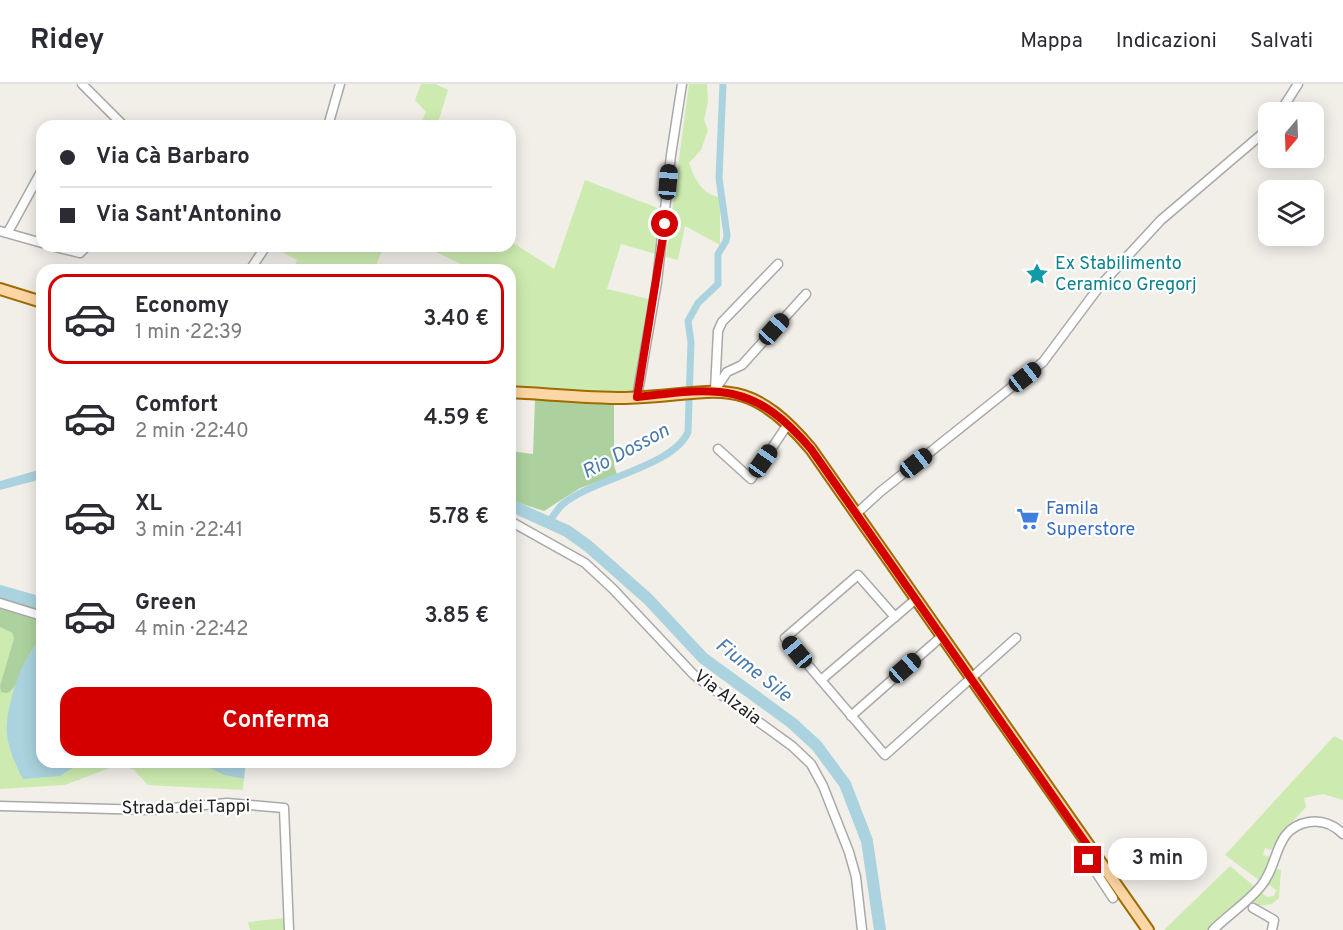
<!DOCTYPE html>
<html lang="it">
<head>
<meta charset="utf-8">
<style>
  :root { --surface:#fff; --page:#f2f2f3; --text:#2b2b33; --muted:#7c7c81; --line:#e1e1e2; --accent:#d40000 }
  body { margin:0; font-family:Overpass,sans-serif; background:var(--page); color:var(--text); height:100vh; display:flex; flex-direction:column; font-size:22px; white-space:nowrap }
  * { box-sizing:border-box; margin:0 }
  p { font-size:20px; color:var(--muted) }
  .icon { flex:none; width:33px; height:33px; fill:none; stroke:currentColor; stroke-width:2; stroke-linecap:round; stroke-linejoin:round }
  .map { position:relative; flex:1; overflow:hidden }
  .details { position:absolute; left:36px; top:180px; width:480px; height:504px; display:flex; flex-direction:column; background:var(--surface); border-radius:18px; box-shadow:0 3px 15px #0003 }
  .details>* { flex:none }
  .guide { position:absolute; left:36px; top:36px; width:480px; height:132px; border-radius:18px; box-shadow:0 3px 15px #0003; display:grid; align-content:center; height:132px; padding:0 24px; background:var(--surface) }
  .needle { width:39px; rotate:199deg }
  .fabs { position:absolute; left:1258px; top:18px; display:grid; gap:12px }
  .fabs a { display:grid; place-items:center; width:66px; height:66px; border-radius:12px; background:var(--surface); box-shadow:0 3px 15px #0003; font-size:30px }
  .end { position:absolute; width:27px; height:27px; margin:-14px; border:8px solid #d40000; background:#fff; box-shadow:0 0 0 3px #fff }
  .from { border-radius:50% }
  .bubble { position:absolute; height:42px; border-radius:18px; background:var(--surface); box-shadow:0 3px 15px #0003; font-size:20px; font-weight:600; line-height:42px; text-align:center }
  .car { position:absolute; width:18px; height:36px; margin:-18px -9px; border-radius:8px; box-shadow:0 0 4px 2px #0007; background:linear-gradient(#222 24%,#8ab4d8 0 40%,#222 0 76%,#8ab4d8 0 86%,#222 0) }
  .guide b { display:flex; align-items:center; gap:21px; height:57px; font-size:22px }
  .guide b+b { border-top:2px solid var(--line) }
  .guide i { width:15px; height:15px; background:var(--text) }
  ul { padding:10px 0 0; list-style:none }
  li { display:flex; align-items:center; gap:18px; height:90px; margin:0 12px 9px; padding:0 12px; border:3px solid transparent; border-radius:18px }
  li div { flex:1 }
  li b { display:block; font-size:22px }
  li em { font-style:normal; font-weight:600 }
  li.active { border-color:var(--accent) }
  li>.icon { width:54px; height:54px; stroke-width:1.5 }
  .cta { display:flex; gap:12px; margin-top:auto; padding:12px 24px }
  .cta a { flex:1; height:69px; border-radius:18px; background:var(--accent); color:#fff; font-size:24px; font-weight:600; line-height:69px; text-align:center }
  header { display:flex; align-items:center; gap:36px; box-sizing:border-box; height:84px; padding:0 30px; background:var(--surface); border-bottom:2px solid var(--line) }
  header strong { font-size:28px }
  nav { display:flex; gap:33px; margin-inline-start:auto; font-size:21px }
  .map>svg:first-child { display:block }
</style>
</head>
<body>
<header>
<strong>Ridey</strong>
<nav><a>Mappa</a><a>Indicazioni</a><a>Salvati</a></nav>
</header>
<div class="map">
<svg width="1343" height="846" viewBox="0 0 1343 846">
  <rect width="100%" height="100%" fill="#f2efe9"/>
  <!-- grass -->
  <g fill="#cdebb0">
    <path d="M421 0H436L448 6 437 42H420L426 28 415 16Z"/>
    <path d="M689 0H707L708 17 704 36 708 46 701 66 689 79C695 95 702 111 720 113V161L685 142 678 176 666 173Z"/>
    <path d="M585 96 663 126 656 170 621 160 607 205 649 215 634 309 510 303V186H473L434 167 415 162H510V157L554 185Z"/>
    <path d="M384 162 374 186H293L297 176 273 163Z"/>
    <path d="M0 543 12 549 14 554 1 602 12 607 15 603 9 625 15 680 197 678 224 691 244 695 243 706 148 701 134 686 120 680 65 701 0 705Z"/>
    <path d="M1334 652 1343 657V716L1323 710 1304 714 1306 723C1295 735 1281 749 1271 766L1265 764 1263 771 1270 773 1260 797 1225 771Z"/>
    <path d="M1230 782 1255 803 1208 846H1164Z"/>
    <path d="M1274 784 1281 786 1279 814 1272 820 1255 822 1252 816 1261 808 1267 813 1274 812 1276 806 1268 800Z"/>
    <path d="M285 834 286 846H250L248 838Z"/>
  </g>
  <!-- forest -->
  <g fill="#add19e">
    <path d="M535 316 614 320V381L617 391 580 404 544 427 510 416V367L533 370Z"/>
    <path d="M0 512 42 523V557C22 567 26 601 7 609L1 608 0 602 14 554 12 549 0 543Z"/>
  </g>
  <!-- water -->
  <g fill="#aad3df">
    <path d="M42 385V395L0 406V397Z"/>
    <path d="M42 557V678H82L60 692 23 695C16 682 9 667 7 651 4 630 22 566 42 557Z"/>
    <path d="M197 678H246L244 695 224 691Z"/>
  </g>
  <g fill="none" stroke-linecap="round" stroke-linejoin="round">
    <!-- canal -->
    <path stroke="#aad3df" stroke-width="7" d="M548 439C553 433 557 425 563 420 592 395 673 383 688 348L691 258 688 237 698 219 718 200V170L726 157 727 151 719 94 723 0"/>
    <!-- river -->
    <g stroke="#aad3df" stroke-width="12">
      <path d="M510 421 567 447 588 462 648 515 703 574 792 639 817 662 845 700 867 757 880 846"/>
      <path d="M0 507 42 519"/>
    </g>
    <!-- minor casing -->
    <g stroke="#a9a9a9" stroke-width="11">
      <g id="minor">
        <path d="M82 0 124 42"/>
        <path d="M1280 28 1298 0"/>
        <path d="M328 42 340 0"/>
        <path d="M0 147 42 159"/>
        <path d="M8 148 42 86"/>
        <path d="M51 162 80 169 87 162"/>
        <path d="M250 186 266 162"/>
        <path d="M717 303 727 288 742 281 806 210"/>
        <path d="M715 306 718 247 722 238 778 180"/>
        <path d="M637 313 657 198 671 71 682 0"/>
        <path d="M718 365 751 395 788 340"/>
        <path d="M856 430 880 408 1043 278 1099 203 1161 136 1269 44"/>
        <path d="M510 437 585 479 613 505 694 591 792 662 811 680 823 702 849 768 856 793 862 846"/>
        <path d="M0 519 42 532"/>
        <path d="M895 533 858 491 785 554 885 671 1016 554"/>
        <path d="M821 596 916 515"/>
        <path d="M851 632 941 553"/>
        <path d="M0 722 150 726 227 719 284 724 289 846"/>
        <path d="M1092 768 1088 776 1113 814"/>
        <path d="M1253 824 1274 836 1272 846"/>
        <path d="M1213 846C1228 831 1248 818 1261 802 1280 780 1273 744 1309 738 1322 736 1334 741 1343 750"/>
      </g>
    </g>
    <!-- major casing -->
    <g stroke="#a06b00" stroke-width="14">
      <g id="major">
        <path d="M0 205 42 218"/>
        <path d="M510 308C548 310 587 314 625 314 715 312 743 284 811 365L1148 846"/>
      </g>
    </g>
    <!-- minor -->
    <use href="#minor" stroke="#fff" stroke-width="8"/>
    <!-- major -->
    <use href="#major" stroke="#fcd6a4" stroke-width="10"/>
  </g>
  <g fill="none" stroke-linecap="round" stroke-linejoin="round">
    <!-- route -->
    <path stroke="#d40000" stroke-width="8" d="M665 140 637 313C719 303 754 298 811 365L1092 768 1088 776"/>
  </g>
  <!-- icons -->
  <defs>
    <g id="sight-bare" transform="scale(1.8)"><path d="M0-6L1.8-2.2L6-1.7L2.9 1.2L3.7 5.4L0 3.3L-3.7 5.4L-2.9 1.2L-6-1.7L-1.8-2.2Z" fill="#0f9aa8" stroke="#fff" stroke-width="2.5" paint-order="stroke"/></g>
    <g id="supermarket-bare" transform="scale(1.8)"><path d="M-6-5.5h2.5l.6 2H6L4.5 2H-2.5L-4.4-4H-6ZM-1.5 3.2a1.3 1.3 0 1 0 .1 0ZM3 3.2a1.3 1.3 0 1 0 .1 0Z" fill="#3f7fe0" stroke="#fff" stroke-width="2.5" paint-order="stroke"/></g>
  </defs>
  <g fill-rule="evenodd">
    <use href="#sight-bare" x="1037" y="190"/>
    <use href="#supermarket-bare" x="1028" y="435"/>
  </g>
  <g text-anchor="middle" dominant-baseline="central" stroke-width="4.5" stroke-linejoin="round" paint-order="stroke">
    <!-- culture labels -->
    <g font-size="18" fill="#0d838f" stroke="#fff" text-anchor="start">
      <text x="1055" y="180">Ex Stabilimento<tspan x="1055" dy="21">Ceramico Gregorj</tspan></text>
    </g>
    <!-- shop labels -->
    <g font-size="18" fill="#366cbe" stroke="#fff" text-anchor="start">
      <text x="1046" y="425">Famila<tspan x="1046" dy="21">Superstore</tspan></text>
    </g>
    <!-- street labels -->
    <g font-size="18" fill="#222" stroke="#fff">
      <text transform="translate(727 614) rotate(37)">Via Alzaia</text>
      <text transform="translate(186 724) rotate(-1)">Strada dei Tappi</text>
    </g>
    <!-- water labels -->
    <g font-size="20" font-style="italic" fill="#4a7aab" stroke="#fff">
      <text transform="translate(626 368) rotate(-28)">Rio Dosson</text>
      <text transform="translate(753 587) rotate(38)">Fiume Sile</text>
    </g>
  </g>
</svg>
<div class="fabs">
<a><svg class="needle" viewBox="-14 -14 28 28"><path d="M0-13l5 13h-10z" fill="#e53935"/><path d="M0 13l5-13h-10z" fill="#7c7c81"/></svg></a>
<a><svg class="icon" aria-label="layers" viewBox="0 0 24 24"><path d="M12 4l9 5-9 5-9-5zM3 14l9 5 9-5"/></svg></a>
</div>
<i class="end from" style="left:665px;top:140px"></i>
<i class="end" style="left:1088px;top:776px"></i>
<div class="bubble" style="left:1108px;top:754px;width:99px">3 min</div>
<i class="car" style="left:668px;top:98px;rotate:5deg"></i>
<i class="car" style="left:774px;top:245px;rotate:42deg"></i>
<i class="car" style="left:1025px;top:293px;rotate:52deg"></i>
<i class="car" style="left:763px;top:377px;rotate:35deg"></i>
<i class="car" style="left:916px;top:379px;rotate:52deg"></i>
<i class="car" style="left:797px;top:568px;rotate:320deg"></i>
<i class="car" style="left:905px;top:584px;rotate:49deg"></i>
<div class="guide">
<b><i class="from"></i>Via Cà Barbaro</b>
<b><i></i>Via Sant'Antonino</b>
</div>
<section class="details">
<ul>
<li class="active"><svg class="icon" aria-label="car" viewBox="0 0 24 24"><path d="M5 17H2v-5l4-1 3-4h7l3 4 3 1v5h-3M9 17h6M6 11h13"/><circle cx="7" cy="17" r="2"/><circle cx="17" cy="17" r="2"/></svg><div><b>Economy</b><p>1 min · 22:39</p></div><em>3.40 €</em></li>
<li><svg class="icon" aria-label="car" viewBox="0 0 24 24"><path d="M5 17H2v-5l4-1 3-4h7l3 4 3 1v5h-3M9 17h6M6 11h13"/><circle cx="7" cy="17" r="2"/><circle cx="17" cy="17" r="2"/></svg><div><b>Comfort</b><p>2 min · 22:40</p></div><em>4.59 €</em></li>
<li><svg class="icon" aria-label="car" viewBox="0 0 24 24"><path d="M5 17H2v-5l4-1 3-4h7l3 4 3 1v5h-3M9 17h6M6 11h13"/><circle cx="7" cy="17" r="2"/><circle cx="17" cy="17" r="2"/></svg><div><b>XL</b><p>3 min · 22:41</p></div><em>5.78 €</em></li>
<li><svg class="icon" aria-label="car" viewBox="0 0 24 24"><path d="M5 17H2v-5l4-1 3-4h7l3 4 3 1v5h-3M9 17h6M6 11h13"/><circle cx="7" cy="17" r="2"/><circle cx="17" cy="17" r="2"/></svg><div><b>Green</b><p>4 min · 22:42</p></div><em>3.85 €</em></li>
</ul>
<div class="cta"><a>Conferma</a></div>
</section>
</div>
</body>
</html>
